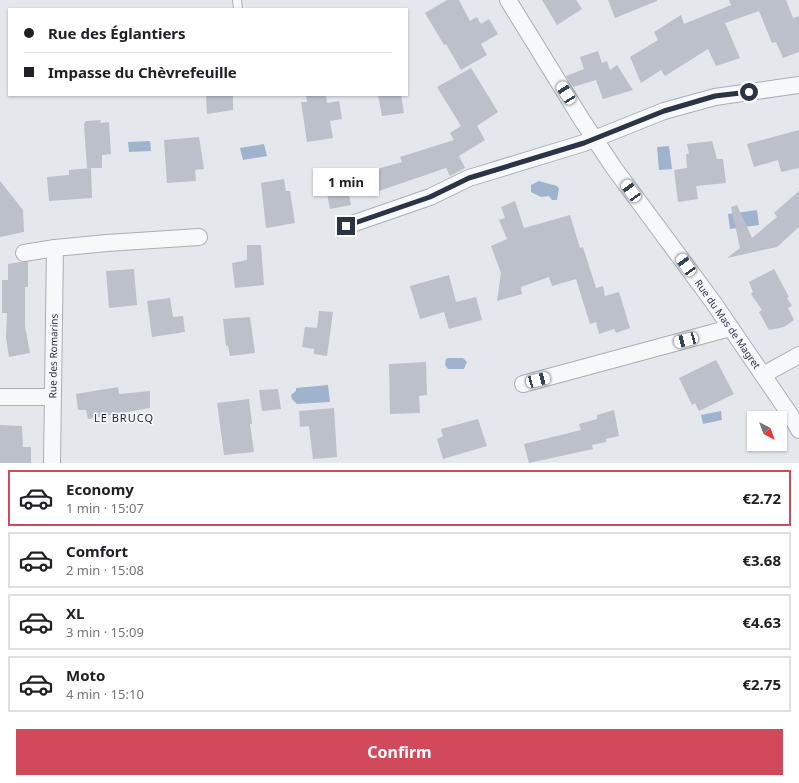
<!DOCTYPE html>
<html lang="en">
<head>
<meta charset="utf-8">
<style>
  :root { --surface:#fff; --page:#f6f6f6; --text:#202124; --muted:#757577; --line:#e0e0e0; --accent:#d1495b }
  body { margin:0; font-family:"Noto Sans",sans-serif; background:var(--page); color:var(--text); height:100vh; display:flex; flex-direction:column; font-size:15px; white-space:nowrap }
  * { box-sizing:border-box; margin:0 }
  p { font-size:13px; color:var(--muted) }
  .icon { flex:none; width:22px; height:22px; fill:none; stroke:currentColor; stroke-width:2; stroke-linecap:round; stroke-linejoin:round }
  .map { position:relative; height:463px; overflow:hidden }
  .drawer { display:flex; flex-direction:column; background:var(--surface); flex:1 }
  .drawer>* { flex:none }
  .top-card { position:absolute; left:8px; top:8px; width:400px; height:88px; border-radius:0px; box-shadow:0 1px 3px #0004; display:grid; align-content:center; height:88px; padding:0 16px; background:var(--surface) }
  .needle { width:26px; rotate:139deg }
  .controls { position:absolute; left:747px; top:411px; display:grid; gap:8px }
  .controls a { display:grid; place-items:center; width:40px; height:40px; border-radius:0px; background:var(--surface); box-shadow:0 1px 3px #0004; font-size:20px }
  .end { position:absolute; width:18px; height:18px; margin:-9px; border:5px solid #2b3445; background:#fff; box-shadow:0 0 0 2px #fff }
  .from { border-radius:50% }
  .bubble { position:absolute; height:28px; border-radius:0px; background:var(--surface); box-shadow:0 1px 3px #0004; font-size:13px; font-weight:700; line-height:28px; text-align:center }
  .car { position:absolute; width:12px; height:24px; margin:-12px -6px; border-radius:5px; box-shadow:0 0 3px 1px #0007; background:linear-gradient(#fff 24%,#345 0 40%,#fff 0 76%,#345 0 86%,#fff 0) }
  .top-card b { display:flex; align-items:center; gap:14px; height:38px; font-size:15px }
  .top-card b+b { border-top:1px solid var(--line) }
  .top-card i { width:10px; height:10px; background:var(--text) }
  ul { padding:7px 0 0; list-style:none }
  li { display:flex; align-items:center; gap:12px; height:56px; margin:0 8px 6px; padding:0 8px; border:2px solid var(--line); border-radius:0px }
  li div { flex:1 }
  li b { display:block; font-size:15px }
  li em { font-style:normal; font-weight:700 }
  li.selected { border-color:var(--accent) }
  li>.icon { width:36px; height:36px; stroke-width:1.5 }
  .cta { display:flex; gap:8px; margin-top:auto; padding:8px 16px }
  .cta a { flex:1; height:46px; border-radius:0px; background:var(--accent); color:#fff; font-size:16px; font-weight:700; line-height:46px; text-align:center }
  .map>svg:first-child { display:block }
</style>
</head>
<body>
<div class="map">
<svg width="799" height="463" viewBox="0 0 799 463">
  <rect width="100%" height="100%" fill="#e4e7ec"/>
  <!-- water -->
  <g fill="#9fb4cc">
    <path d="M150 141 151 151 129 152 128 142Z"/>
    <path d="M264 144 267 156 243 160 240 148Z"/>
    <path d="M669 146 672 169 659 170 657 147Z"/>
    <path d="M539 181 557 186 559 189 557 200H552L549 196 541 197 531 192V185Z"/>
    <path d="M757 210 759 225 730 229 728 214Z"/>
    <path d="M448 358H463L467 362 464 369H448L445 365 446 359Z"/>
    <path d="M328 385 330 402 297 404 292 399 291 395 296 391V388Z"/>
    <path d="M721 411 722 420 703 424 701 415Z"/>
  </g>
  <!-- building -->
  <g fill="#bbc0ca">
    <path d="M447 0H459L470 21 477 17 481 24 489 19 498 34 481 44 487 55 461 70 446 44 444 45 425 13Z"/>
    <path d="M542 0H576L582 9 557 25Z"/>
    <path d="M608 0H657V1L615 18Z"/>
    <path d="M729 0H786L793 18 799 16V52L783 58 776 42 772 43 759 11 725 23 740 58 716 66 708 49 665 76 661 70 641 83 630 57 658 40 654 32 681 15 684 24 731 5Z"/>
    <path d="M598 51 602 63 607 61 610 70 617 65 633 90 603 99 596 80 573 87 566 76 584 69 580 57Z"/>
    <path d="M471 68 498 112 477 126 485 140 459 156 465 168 450 176 446 168 373 193 366 172 402 162 400 157 454 140 450 133 461 126 437 87Z"/>
    <path d="M206 95H233V110L207 114Z"/>
    <path d="M306 95H326L327 103 339 101 342 119 330 121 333 138 307 142 301 102H307Z"/>
    <path d="M378 95H401L404 113 382 116Z"/>
    <path d="M101 120 100 123 109 122 111 154 102 155V168H87L84 124 86 121Z"/>
    <path d="M799 130V168L781 172 778 160 754 167 747 144Z"/>
    <path d="M199 137 204 169 195 170 196 181 167 183 164 140Z"/>
    <path d="M712 141 717 159H723L726 183 696 186 698 199 678 202 674 170 687 168 686 154H689L687 144Z"/>
    <path d="M91 168 92 198 49 201 47 177 69 175V170Z"/>
    <path d="M284 179 286 191H290L295 223 266 228 261 183Z"/>
    <path d="M0 181 23 210 24 232 0 237Z"/>
    <path d="M348 190 351 205 330 209 327 193Z"/>
    <path d="M799 191V227L777 247 727 258 740 248 731 207 737 205 752 238 777 217 774 213Z"/>
    <path d="M515 201 524 228 570 215 580 248 583 247 596 288 603 286 605 296 619 292 630 328 616 333 614 329 599 334 596 322 590 324 576 279 552 286 549 277 521 287 522 294 497 301 501 273 491 246 507 239 499 220 505 218 501 207Z"/>
    <path d="M247 245H261L264 285 235 288 232 263 247 260Z"/>
    <path d="M20 262H28V287H25V326L30 353 9 357 6 338 7 313H2V280H8V264Z"/>
    <path d="M134 269 137 305 109 308 106 271Z"/>
    <path d="M774 269 789 297 787 298 792 306 788 308 794 320 784 327 769 330 759 312 762 310 751 294 753 292 749 282Z"/>
    <path d="M449 275 456 302 476 297 482 320 449 329 444 312 420 319 410 286Z"/>
    <path d="M170 298 173 317 183 316 185 332 152 337 147 301Z"/>
    <path d="M319 311 333 312 327 356 314 354V349L302 347 305 327 317 328Z"/>
    <path d="M250 317 255 353 230 356 228 346H226L223 319Z"/>
    <path d="M716 360 734 394 699 411 695 403 692 405 679 378Z"/>
    <path d="M426 362 427 395 419 396 420 413 390 414 389 364Z"/>
    <path d="M118 387 119 394 150 391V408L88 419 86 410H78L76 394Z"/>
    <path d="M278 389 281 409 262 411 259 390Z"/>
    <path d="M249 399 252 424H250L254 452 224 455 217 403Z"/>
    <path d="M334 408 337 457 313 459 309 426 300 427 299 411Z"/>
    <path d="M614 410 619 436 606 439V442L592 445 593 449 529 463 524 444 581 430 579 424 597 419V415Z"/>
    <path d="M478 419 487 446 443 459 437 439 443 436 441 429Z"/>
    <path d="M0 425 22 426 23 447H31V463H0Z"/>
  </g>
  <g fill="none" stroke-linecap="round" stroke-linejoin="round">
    <!-- lane casing -->
    <g stroke="#a9aeb7" stroke-width="10">
      <path id="lane" d="M237 0 238 9"/>
    </g>
    <!-- street casing -->
    <g stroke="#a9aeb7" stroke-width="18">
      <g id="street">
        <path d="M508 0 582 120 614 168 713 302 793 419 799 430"/>
        <path d="M346 226 430 197 469 178 584 143 664 111 715 97 799 85"/>
        <path d="M24 253 55 248"/>
        <path d="M763 375 799 355"/>
        <path d="M523 384 730 328"/>
        <path d="M0 397H52"/>
        <path d="M52 463 55 248 107 243 199 237"/>
      </g>
    </g>
    <!-- lane -->
    <use href="#lane" stroke="#f7f8fa" stroke-width="8"/>
    <!-- street -->
    <use href="#street" stroke="#f7f8fa" stroke-width="16"/>
  </g>
  <g fill="none" stroke-linecap="round" stroke-linejoin="round">
    <!-- route -->
    <path stroke="#2b3445" stroke-width="5" d="M346 226 430 197 469 178 584 143 664 111 715 96 749 92"/>
  </g>
  <g text-anchor="middle" dominant-baseline="central" stroke-width="3.5" stroke-linejoin="round" paint-order="stroke">
    <!-- street labels -->
    <g font-size="10" fill="#2b3445" stroke="#f4f6f9">
      <text transform="translate(728 324) rotate(55)">Rue du Mas de Magret</text>
      <text transform="translate(53 356) rotate(-89)">Rue des Romarins</text>
    </g>
    <!-- neighbourhood labels -->
    <g font-size="11" letter-spacing="1" fill="#1d2536" stroke="#f4f6f9">
      <text x="124" y="417">LE BRUCQ</text>
    </g>
  </g>
</svg>
<div class="controls">
<a><svg class="needle" viewBox="-14 -14 28 28"><path d="M0-13l5 13h-10z" fill="#e53935"/><path d="M0 13l5-13h-10z" fill="#757577"/></svg></a>
</div>
<i class="end from" style="left:749px;top:92px"></i>
<i class="end" style="left:346px;top:226px"></i>
<div class="bubble" style="left:313px;top:168px;width:66px">1 min</div>
<i class="car" style="left:566px;top:93px;rotate:328deg"></i>
<i class="car" style="left:631px;top:191px;rotate:324deg"></i>
<i class="car" style="left:686px;top:265px;rotate:324deg"></i>
<i class="car" style="left:686px;top:340px;rotate:255deg"></i>
<i class="car" style="left:538px;top:380px;rotate:75deg"></i>
<div class="top-card">
<b><i class="from"></i>Rue des Églantiers</b>
<b><i></i>Impasse du Chèvrefeuille</b>
</div>
</div>
<section class="drawer">
<ul>
<li class="selected"><svg class="icon" aria-label="car" viewBox="0 0 24 24"><path d="M5 17H2v-5l4-1 3-4h7l3 4 3 1v5h-3M9 17h6M6 11h13"/><circle cx="7" cy="17" r="2"/><circle cx="17" cy="17" r="2"/></svg><div><b>Economy</b><p>1 min · 15:07</p></div><em>€2.72</em></li>
<li><svg class="icon" aria-label="car" viewBox="0 0 24 24"><path d="M5 17H2v-5l4-1 3-4h7l3 4 3 1v5h-3M9 17h6M6 11h13"/><circle cx="7" cy="17" r="2"/><circle cx="17" cy="17" r="2"/></svg><div><b>Comfort</b><p>2 min · 15:08</p></div><em>€3.68</em></li>
<li><svg class="icon" aria-label="car" viewBox="0 0 24 24"><path d="M5 17H2v-5l4-1 3-4h7l3 4 3 1v5h-3M9 17h6M6 11h13"/><circle cx="7" cy="17" r="2"/><circle cx="17" cy="17" r="2"/></svg><div><b>XL</b><p>3 min · 15:09</p></div><em>€4.63</em></li>
<li><svg class="icon" aria-label="car" viewBox="0 0 24 24"><path d="M5 17H2v-5l4-1 3-4h7l3 4 3 1v5h-3M9 17h6M6 11h13"/><circle cx="7" cy="17" r="2"/><circle cx="17" cy="17" r="2"/></svg><div><b>Moto</b><p>4 min · 15:10</p></div><em>€2.75</em></li>
</ul>
<div class="cta"><a>Confirm</a></div>
</section>
</body>
</html>
